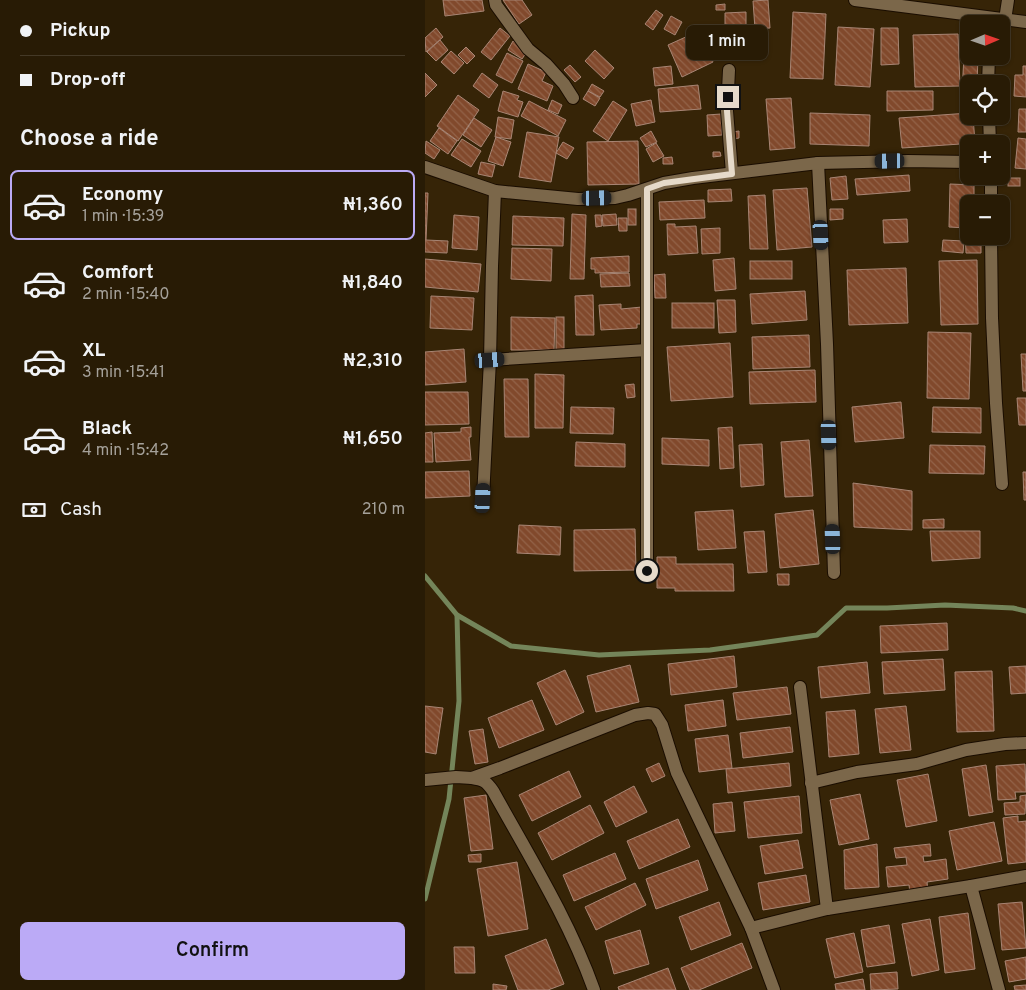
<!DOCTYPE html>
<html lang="en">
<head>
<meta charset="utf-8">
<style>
  :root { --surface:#281b05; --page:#30240f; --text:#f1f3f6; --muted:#a5a19a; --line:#443927; --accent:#bbaaf6 }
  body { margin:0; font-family:Overpass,sans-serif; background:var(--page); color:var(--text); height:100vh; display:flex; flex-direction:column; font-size:19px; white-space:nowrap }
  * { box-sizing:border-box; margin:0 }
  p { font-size:16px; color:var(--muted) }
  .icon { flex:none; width:28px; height:28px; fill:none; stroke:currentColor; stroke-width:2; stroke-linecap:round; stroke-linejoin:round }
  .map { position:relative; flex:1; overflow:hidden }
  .side { display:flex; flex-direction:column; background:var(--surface); width:425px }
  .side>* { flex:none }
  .top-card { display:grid; align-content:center; height:110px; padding:0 20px; background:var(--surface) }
  .needle { width:32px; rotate:88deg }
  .fabs { position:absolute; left:535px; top:15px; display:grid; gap:10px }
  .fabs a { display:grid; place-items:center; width:50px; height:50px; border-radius:8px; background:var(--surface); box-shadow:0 1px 4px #0004,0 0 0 1px var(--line); font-size:25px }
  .end { position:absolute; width:22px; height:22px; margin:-11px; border:6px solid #e6daca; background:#111; box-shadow:0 0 0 2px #111 }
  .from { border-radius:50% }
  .bubble { position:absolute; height:35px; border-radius:8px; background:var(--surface); box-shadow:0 1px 4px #0004,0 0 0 1px var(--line); font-size:16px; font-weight:600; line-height:35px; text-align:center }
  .car { position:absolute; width:15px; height:30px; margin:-15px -8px; border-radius:6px; box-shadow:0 0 4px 1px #0007; background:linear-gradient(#222 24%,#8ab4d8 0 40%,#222 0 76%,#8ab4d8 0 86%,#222 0) }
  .top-card b { display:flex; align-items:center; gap:18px; height:48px; font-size:19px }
  .top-card b+b { border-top:1px solid var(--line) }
  .top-card i { width:12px; height:12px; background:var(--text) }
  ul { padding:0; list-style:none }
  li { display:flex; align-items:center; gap:15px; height:70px; margin:0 10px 8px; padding:0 10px; border:2px solid transparent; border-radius:8px }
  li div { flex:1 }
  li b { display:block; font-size:19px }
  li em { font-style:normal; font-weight:600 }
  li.current { border-color:var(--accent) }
  li>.icon { width:45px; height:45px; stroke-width:1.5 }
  h2 { padding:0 20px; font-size:22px; line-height:60px }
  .pay { display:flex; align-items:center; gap:12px; height:55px; padding:0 20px; font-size:19px }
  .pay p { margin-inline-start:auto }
  .cta { display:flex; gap:10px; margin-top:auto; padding:10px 20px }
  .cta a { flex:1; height:58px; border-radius:8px; background:var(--accent); color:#111; font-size:20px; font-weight:600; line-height:58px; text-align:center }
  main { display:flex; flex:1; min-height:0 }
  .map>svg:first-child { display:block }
</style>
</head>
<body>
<main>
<section class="side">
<div class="top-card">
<b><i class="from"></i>Pickup</b>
<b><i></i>Drop-off</b>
</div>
<h2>Choose a ride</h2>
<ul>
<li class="current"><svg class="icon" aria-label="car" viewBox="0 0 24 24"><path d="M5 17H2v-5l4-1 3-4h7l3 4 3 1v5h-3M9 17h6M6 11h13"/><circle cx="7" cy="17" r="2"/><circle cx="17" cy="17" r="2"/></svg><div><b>Economy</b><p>1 min · 15:39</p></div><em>₦1,360</em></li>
<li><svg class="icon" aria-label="car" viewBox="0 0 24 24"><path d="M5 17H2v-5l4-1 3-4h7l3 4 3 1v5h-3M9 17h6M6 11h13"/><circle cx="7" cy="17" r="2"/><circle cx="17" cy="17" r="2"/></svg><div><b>Comfort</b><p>2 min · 15:40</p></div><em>₦1,840</em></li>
<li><svg class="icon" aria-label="car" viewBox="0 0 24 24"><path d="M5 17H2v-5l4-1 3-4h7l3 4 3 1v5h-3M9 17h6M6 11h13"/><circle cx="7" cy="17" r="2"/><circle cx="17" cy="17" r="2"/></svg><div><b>XL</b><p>3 min · 15:41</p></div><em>₦2,310</em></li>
<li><svg class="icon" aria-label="car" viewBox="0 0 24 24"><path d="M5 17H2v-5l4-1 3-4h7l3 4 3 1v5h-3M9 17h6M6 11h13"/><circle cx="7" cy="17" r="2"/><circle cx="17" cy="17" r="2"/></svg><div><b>Black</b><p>4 min · 15:42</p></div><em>₦1,650</em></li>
</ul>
<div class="pay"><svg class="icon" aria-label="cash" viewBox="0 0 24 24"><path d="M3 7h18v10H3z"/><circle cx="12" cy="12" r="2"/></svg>Cash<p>210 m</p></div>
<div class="cta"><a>Confirm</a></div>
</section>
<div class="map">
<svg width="601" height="990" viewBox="0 0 601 990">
  <defs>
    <pattern id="building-back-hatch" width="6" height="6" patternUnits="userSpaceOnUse" patternTransform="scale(1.25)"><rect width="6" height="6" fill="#81492c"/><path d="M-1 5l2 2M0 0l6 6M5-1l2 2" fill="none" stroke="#936349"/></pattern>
  </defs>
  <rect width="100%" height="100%" fill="#362407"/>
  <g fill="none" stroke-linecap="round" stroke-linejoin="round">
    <!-- stream -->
    <g stroke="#74855a" stroke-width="5">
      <path d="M0 576 32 615 86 646 174 655 285 650 392 635 421 608H462L520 605 588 608 601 611"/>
      <path d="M0 899 24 799 34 701 32 615"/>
    </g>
  </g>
  <!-- building -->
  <g fill="url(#building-back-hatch)" stroke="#a88574">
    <path d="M18 0H57L59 11 20 16Z"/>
    <path d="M78 0H97L107 15 94 24Z"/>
    <path d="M343 0 345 28 330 29 328 1Z"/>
    <path d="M300 4V10H291V5Z"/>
    <path d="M231 10 238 15 228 30 220 24Z"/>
    <path d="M321 12V34H300V13Z"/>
    <path d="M368 12 401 14 398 79 365 78Z"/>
    <path d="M246 16 257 22 250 35 239 29Z"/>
    <path d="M413 27 449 29 445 87 410 85Z"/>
    <path d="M11 28 18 37 1 52 0 38Z"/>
    <path d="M75 28 85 36 66 60 56 52Z"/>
    <path d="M456 28H473L474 64 456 65Z"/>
    <path d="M274 31 288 62 257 77 243 45Z"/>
    <path d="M533 34 535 86 490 87 488 35Z"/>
    <path d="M299 36H305V47H290V38H299Z"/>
    <path d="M15 40 23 50 11 61 2 52Z"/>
    <path d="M540 40H544V56H553L552 84H544V91H537Z"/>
    <path d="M88 41 103 50 97 59 83 50Z"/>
    <path d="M41 47 50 56 42 64 33 55Z"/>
    <path d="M170 50 189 68 179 79 160 61Z"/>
    <path d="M26 51 39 63 29 74 16 62Z"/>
    <path d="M82 53 98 61 87 83 71 75Z"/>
    <path d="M103 64 121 72 117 81 128 86 122 101 93 89Z"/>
    <path d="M145 65 156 77 150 82 139 70Z"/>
    <path d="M246 66 248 84 230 86 228 68Z"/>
    <path d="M598 66H601V97L589 96 590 75H598Z"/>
    <path d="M0 73 12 85 0 97Z"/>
    <path d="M57 73 73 85 64 98 48 86Z"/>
    <path d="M167 84 179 91 175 97 163 91Z"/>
    <path d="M273 85 276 109 235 112 233 89Z"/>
    <path d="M78 91 94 96 92 100 98 102 93 117 73 111Z"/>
    <path d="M163 91 175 98 170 106 158 99Z"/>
    <path d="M462 91H508V110L462 111Z"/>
    <path d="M33 95 54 110 33 141 12 126Z"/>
    <path d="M366 98 370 148 345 150 341 99Z"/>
    <path d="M127 100 137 105 133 114 123 110Z"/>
    <path d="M226 100 230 122 211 126 206 104Z"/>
    <path d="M104 101 141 120 133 136 96 116Z"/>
    <path d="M188 101 202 110 183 141 168 131Z"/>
    <path d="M594 109H601V132H593Z"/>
    <path d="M385 113 445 115 444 146 385 144Z"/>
    <path d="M544 113V116H548L550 143 477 148 474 118Z"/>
    <path d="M296 114 297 135 283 136 282 115Z"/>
    <path d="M73 117 89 120 86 139 70 137Z"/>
    <path d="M49 118 67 130 56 147 38 135Z"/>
    <path d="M14 128 32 141 23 154 5 141Z"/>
    <path d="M226 131 232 142 221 147 215 138Z"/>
    <path d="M314 131V138L308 139 307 132Z"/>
    <path d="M102 132 134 137 126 182 94 177Z"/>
    <path d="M71 137 86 142 78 166 63 161Z"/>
    <path d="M593 138 601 139V169L590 168Z"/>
    <path d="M37 139 56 151 46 167 26 155Z"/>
    <path d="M1 141 15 150 9 159 0 153Z"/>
    <path d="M213 141 214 184 163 185 162 142Z"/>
    <path d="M138 142 149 148 142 159 131 153Z"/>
    <path d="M231 143 239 156 228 162 221 149Z"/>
    <path d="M288 152H295L296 156 288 157Z"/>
    <path d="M247 157 248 164H238V158Z"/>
    <path d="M56 162 70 165 67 177 53 174Z"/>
    <path d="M484 175 485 191 432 195 430 179Z"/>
    <path d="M421 176 423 199 407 200 405 178Z"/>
    <rect x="583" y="178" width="12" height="8"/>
    <path d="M525 184 549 185V204H544V228L524 227Z"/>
    <path d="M382 188 387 247 352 250 348 190Z"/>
    <path d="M306 189 307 201 283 202V190Z"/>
    <path d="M0 193H3L1 240 23 241 22 253 0 252Z"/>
    <path d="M340 195 343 249H325L323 196Z"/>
    <path d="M279 200 280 218 235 220 234 202Z"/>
    <rect x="203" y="209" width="8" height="16"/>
    <path d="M405 209H418V219L405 220Z"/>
    <path d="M147 214 161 215 159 279H145Z"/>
    <path d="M191 214 192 225 178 226 177 215Z"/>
    <path d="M29 215 54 217 52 250 27 248Z"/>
    <path d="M170 215H176L177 226 171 227Z"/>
    <path d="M88 216 139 218 138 246 87 245Z"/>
    <path d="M193 218H202V231H194Z"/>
    <path d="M482 219 483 242 459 243 458 220Z"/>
    <path d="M242 224H250V227L271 226 273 253 243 255Z"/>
    <path d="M295 228V253L277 254 276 229Z"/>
    <path d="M540 230H544V236H556V253H541Z"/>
    <path d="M518 240 539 241 538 253 517 251Z"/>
    <path d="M87 248 127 249 126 281 86 279Z"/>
    <path d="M204 256V272L170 273V269H166V258Z"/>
    <path d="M309 258 311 289 290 291 288 260Z"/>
    <path d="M0 259 56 264 53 292 0 287Z"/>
    <path d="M552 260 553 324 516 325 514 261Z"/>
    <rect x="325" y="261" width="42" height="18"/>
    <path d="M481 268 483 323 424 325 422 270Z"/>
    <path d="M204 273 205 286 176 287 175 274Z"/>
    <path d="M240 274 241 298H230L229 275Z"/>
    <path d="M380 291 382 320 327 324 325 294Z"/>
    <path d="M168 295 169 335H151L150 296Z"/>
    <path d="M6 296 49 298 47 330 5 328Z"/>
    <path d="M292 300H310L311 332 294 333Z"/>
    <rect x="247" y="303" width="42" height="25"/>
    <path d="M196 304V309L217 307 218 324H212V328L176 330 174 305Z"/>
    <path d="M86 317 130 318 129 350H86Z"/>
    <rect x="131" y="317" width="8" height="35"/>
    <path d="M503 332 546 333 544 399 502 398Z"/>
    <path d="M384 335 385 367 328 369 327 337Z"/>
    <path d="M305 343 308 397 246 401 242 347Z"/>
    <path d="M39 349 41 382 0 385V352Z"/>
    <path d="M596 354H601V391H598Z"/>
    <path d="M390 370 391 402 325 404 324 372Z"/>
    <path d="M110 374 139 375 138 428H110Z"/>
    <path d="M79 379H103L104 437H80Z"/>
    <path d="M209 384 210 397 202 398 200 385Z"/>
    <path d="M0 392H43L44 424 0 425Z"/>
    <path d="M592 398H601V425H594Z"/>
    <path d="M476 402 479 438 430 442 427 407Z"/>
    <path d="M146 407 189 408 188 434 145 433Z"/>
    <path d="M508 407 556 408V433L507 432Z"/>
    <path d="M46 427V437H44L46 460 11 462 9 433 36 432V428Z"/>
    <path d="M307 427 309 468 295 469 293 428Z"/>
    <path d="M7 432 8 462H0V433Z"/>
    <path d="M237 438 284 440V466L237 464Z"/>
    <path d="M384 440 388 496 360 497 356 442Z"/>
    <path d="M151 442 200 444V467L150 466Z"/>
    <path d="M337 444 339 485 316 487 314 445Z"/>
    <path d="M505 445 560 446 559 474 504 473Z"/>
    <path d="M44 471 45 496 0 498V472Z"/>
    <path d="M598 472H601V500H599Z"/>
    <path d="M428 483 487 491V530L429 527Z"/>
    <path d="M308 510 311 548 273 550 270 512Z"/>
    <path d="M388 510 394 564 355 568 350 514Z"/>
    <path d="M519 519V528H498V520Z"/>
    <path d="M94 525 136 527 135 555 92 553Z"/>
    <path d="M210 529 211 570 149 571V530Z"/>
    <path d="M339 531 342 572 323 573 319 532Z"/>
    <path d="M505 531H555V558L507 561Z"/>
    <path d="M232 557H251V564H308L309 591H250V588H232Z"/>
    <path d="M352 574H364V585H353Z"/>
    <path d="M522 623 523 650 456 653 455 626Z"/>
    <path d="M309 656 312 687 246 695 243 664Z"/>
    <path d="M518 659 520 690 459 694 457 662Z"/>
    <path d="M442 662 445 693 396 698 393 667Z"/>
    <path d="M205 665 214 702 171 712 162 676Z"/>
    <path d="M601 666V693L586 694 584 667Z"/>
    <path d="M140 670 159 712 131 725 112 683Z"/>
    <path d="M567 671 569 731 532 732 530 672Z"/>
    <path d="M362 687 366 714 312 720 308 693Z"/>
    <path d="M107 700 119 730 74 748 63 718Z"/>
    <path d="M298 700 301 726 263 731 260 705Z"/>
    <path d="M0 706 18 708 11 754 0 752Z"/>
    <path d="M481 706 486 750 455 753 450 709Z"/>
    <path d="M430 710 434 754 404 757 401 712Z"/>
    <path d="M365 727 368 752 318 758 315 733Z"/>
    <path d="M58 729 63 762 50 764 44 731Z"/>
    <path d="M303 735 307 768 274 772 270 739Z"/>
    <path d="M234 763 240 776 227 782 221 769Z"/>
    <path d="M364 763 366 786 303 793 301 769Z"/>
    <path d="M600 764 601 792H590L591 799 573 800 571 766Z"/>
    <path d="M561 765 568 812 544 816 537 769Z"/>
    <path d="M144 771 156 797 107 821 94 795Z"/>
    <path d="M503 774 512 821 481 827 472 780Z"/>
    <path d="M209 786 222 812 191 827 179 802Z"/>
    <path d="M435 794 444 839 414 845 405 800Z"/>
    <path d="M61 795 68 849 46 851 39 798Z"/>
    <path d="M601 795 600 814 580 815 579 803 595 802V796Z"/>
    <path d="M374 796 377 833 323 838 319 802Z"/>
    <path d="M307 802 310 831 290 833 288 804Z"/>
    <path d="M165 805 179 833 127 860 113 833Z"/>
    <path d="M593 816V822L601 821V862L583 864 578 818Z"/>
    <path d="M253 819 265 847 214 869 202 841Z"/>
    <path d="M569 822 577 861 532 870 524 831Z"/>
    <path d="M373 840 378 868 340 874 335 846Z"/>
    <path d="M452 844 454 887 420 889 419 850Z"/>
    <path d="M505 844 506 856H498L499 862 521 859 523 879 502 882 503 891 485 893 484 885 463 887 461 867 482 865 481 857 471 858 469 848Z"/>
    <path d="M190 853 201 879 149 901 138 875Z"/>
    <path d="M56 854V862H44L43 855Z"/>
    <path d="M273 860 283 890 231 909 221 879Z"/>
    <path d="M92 862 103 929 63 936 52 869Z"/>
    <path d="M381 875 385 902 338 910 333 883Z"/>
    <path d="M210 883 221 905 171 930 160 907Z"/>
    <path d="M294 902 306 935 266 950 254 917Z"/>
    <path d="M597 902 601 948 577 950 573 904Z"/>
    <path d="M543 913 550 969 520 973 514 917Z"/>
    <path d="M505 919 514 970 487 976 477 924Z"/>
    <path d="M464 925 470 963 442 967 436 930Z"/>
    <path d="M215 930 224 964 189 974 180 941Z"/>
    <path d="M429 933 438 972 410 978 401 939Z"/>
    <path d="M121 939 139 984 123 990H93L80 956Z"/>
    <path d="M317 943 327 968 274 990H265L256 968Z"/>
    <path d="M29 947H49L50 973H30Z"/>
    <path d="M601 957V979L584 982 580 961Z"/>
    <path d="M243 968 251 990H194L193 987Z"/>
    <path d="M472 972 473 989 446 990 445 974Z"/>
    <path d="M438 979 440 990H411L410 984Z"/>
    <path d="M68 984 82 986 81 990H68Z"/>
    <path d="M601 985V990H590L589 986Z"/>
  </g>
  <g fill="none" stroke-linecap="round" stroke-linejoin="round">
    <!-- minor casing -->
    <g stroke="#1a0d00" stroke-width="14">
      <g id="minor">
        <path d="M70 0 71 5 103 49 121 64 139 84 148 98"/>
        <path d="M430 0 601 22"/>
        <path d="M580 20 583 0"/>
        <path d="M304 70 302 111 307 173"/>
        <path d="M563 84 564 56"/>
        <path d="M564 116 565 144"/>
        <path d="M393 163 402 344 409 573"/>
        <path d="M0 167 70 191 153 199 190 198 203 195 239 183 268 178 393 163 483 161 544 162"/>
        <path d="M566 176V204"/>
        <path d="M222 189V571"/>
        <path d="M566 236 567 318 571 403 577 484"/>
        <path d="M65 360 222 350"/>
        <path d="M58 498 65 360 67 266 70 191"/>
        <path d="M375 687 402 909"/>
        <path d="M47 778C59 780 61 781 68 791 104 856 144 920 169 990"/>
        <path d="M0 780 31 777 47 778 75 768 210 715 223 713 230 714 237 725 252 773 326 928 349 990"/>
        <path d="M386 783 432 772 492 764 541 750 580 744 601 743"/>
        <path d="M546 886 574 990"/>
        <path d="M326 928 402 909 546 886 601 876"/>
      </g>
    </g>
    <!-- minor -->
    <use href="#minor" stroke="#7b674a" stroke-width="12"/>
  </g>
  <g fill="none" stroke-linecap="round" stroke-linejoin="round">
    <!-- route -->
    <path stroke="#e6daca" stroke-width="6" d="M222 571V189L239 183 307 174 302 111 303 97"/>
  </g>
</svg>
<div class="fabs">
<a><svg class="needle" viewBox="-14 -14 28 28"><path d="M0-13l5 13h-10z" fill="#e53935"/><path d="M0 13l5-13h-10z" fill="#a5a19a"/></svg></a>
<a><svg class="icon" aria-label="locate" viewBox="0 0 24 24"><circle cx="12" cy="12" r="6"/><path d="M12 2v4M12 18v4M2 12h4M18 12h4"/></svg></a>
<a>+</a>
<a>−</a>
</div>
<i class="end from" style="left:222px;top:571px"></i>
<i class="end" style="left:303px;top:97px"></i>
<div class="bubble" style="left:261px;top:25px;width:82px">1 min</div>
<i class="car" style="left:465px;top:161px;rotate:269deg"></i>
<i class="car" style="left:172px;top:198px;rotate:89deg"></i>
<i class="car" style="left:396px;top:235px;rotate:177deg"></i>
<i class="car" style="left:65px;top:360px;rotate:86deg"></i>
<i class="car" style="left:404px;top:435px;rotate:178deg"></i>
<i class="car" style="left:58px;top:498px;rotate:3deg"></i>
<i class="car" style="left:408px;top:539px;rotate:358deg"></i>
</div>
</main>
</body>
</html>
